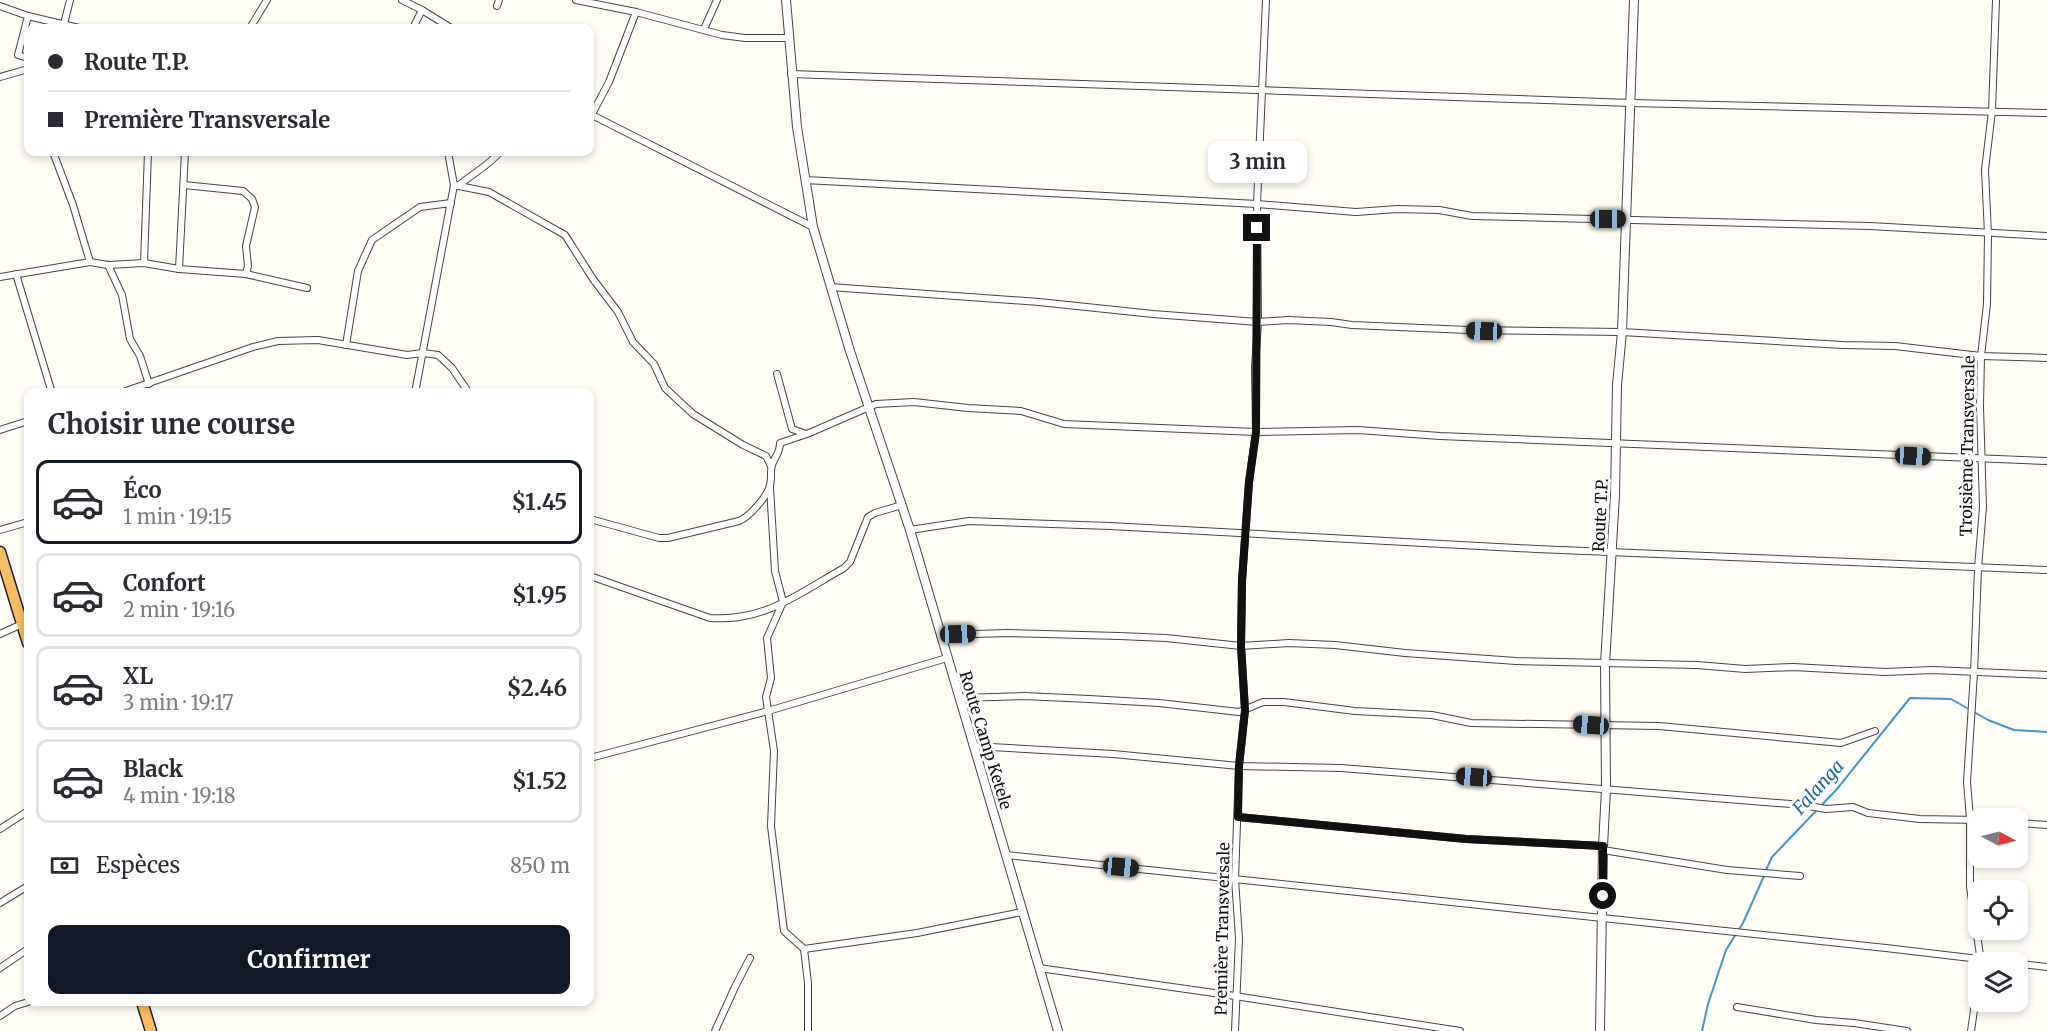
<!DOCTYPE html>
<html lang="fr">
<head>
<meta charset="utf-8">
<style>
  :root { --surface:#fff; --page:#f2f2f3; --text:#2b2b33; --muted:#7c7c81; --line:#e1e1e2; --accent:#111827 }
  body { margin:0; font-family:Merriweather,serif; background:var(--page); color:var(--text); height:100vh; display:flex; flex-direction:column; font-size:22px; white-space:nowrap }
  * { box-sizing:border-box; margin:0 }
  p { font-size:20px; color:var(--muted) }
  .icon { flex:none; width:33px; height:33px; fill:none; stroke:currentColor; stroke-width:2; stroke-linecap:round; stroke-linejoin:round }
  .map { position:relative; flex:1; overflow:hidden }
  .side { position:absolute; left:24px; top:388px; width:570px; height:618px; display:flex; flex-direction:column; background:var(--surface); border-radius:12px; box-shadow:0 3px 9px #0003 }
  .side>* { flex:none }
  .guide { position:absolute; left:24px; top:24px; width:570px; height:132px; border-radius:12px; box-shadow:0 3px 9px #0003; display:grid; align-content:center; height:132px; padding:0 24px; background:var(--surface) }
  .needle { width:39px; rotate:97deg }
  .controls { position:absolute; left:1968px; top:808px; display:grid; gap:12px }
  .controls a { display:grid; place-items:center; width:60px; height:60px; border-radius:12px; background:var(--surface); box-shadow:0 3px 9px #0003; font-size:30px }
  .end { position:absolute; width:27px; height:27px; margin:-14px; border:8px solid #111; background:#fff; box-shadow:0 0 0 3px #fff }
  .from { border-radius:50% }
  .bubble { position:absolute; height:42px; border-radius:12px; background:var(--surface); box-shadow:0 3px 9px #0003; font-size:20px; font-weight:700; line-height:42px; text-align:center }
  .car { position:absolute; width:18px; height:36px; margin:-18px -9px; border-radius:8px; box-shadow:0 0 4px 2px #0007; background:linear-gradient(#222 24%,#8ab4d8 0 40%,#222 0 76%,#8ab4d8 0 86%,#222 0) }
  .guide b { display:flex; align-items:center; gap:21px; height:57px; font-size:22px }
  .guide b+b { border-top:2px solid var(--line) }
  .guide i { width:15px; height:15px; background:var(--text) }
  ul { padding:0; list-style:none }
  li { display:flex; align-items:center; gap:18px; height:84px; margin:0 12px 9px; padding:0 12px; border:3px solid var(--line); border-radius:12px }
  li div { flex:1 }
  li b { display:block; font-size:22px }
  li em { font-style:normal; font-weight:700 }
  li.current { border-color:var(--accent) }
  li>.icon { width:54px; height:54px; stroke-width:1.5 }
  h2 { padding:0 24px; font-size:27px; line-height:72px }
  .pay { display:flex; align-items:center; gap:15px; height:66px; padding:0 24px; font-size:22px }
  .pay p { margin-inline-start:auto }
  .button { display:flex; gap:12px; margin-top:auto; padding:12px 24px }
  .button a { flex:1; height:69px; border-radius:12px; background:var(--accent); color:#fff; font-size:24px; font-weight:700; line-height:69px; text-align:center }
  .map>svg:first-child { display:block }
</style>
</head>
<body>
<div class="map">
<svg width="2047" height="1031" viewBox="0 0 2047 1031">
  <rect width="100%" height="100%" fill="#fffdf5"/>
  <g fill="none" stroke-linecap="round" stroke-linejoin="round">
    <!-- stream -->
    <g stroke="#3f96cf" stroke-width="2">
      <path d="M1766 870 1772 857 1837 789 1910 698 1951 699 1988 720 2014 730 2047 732"/>
      <path d="M1702 1031 1708 1004 1726 950 1743 923 1764 876"/>
    </g>
    <!-- minor casing -->
    <g stroke="#444" stroke-width="8">
      <g id="minor">
        <path d="M402 0 422 10 451 28"/>
        <path d="M576 0 636 12 722 35 745 38H788"/>
        <path d="M0 6 28 16 79 28"/>
        <path d="M497 6 499 0"/>
        <path d="M28 16 18 55 28 58"/>
        <path d="M63 28 70 0"/>
        <path d="M250 28 267 0"/>
        <path d="M413 28 422 10"/>
        <path d="M704 29 717 0"/>
        <path d="M791 74 1631 103 2047 113"/>
        <path d="M0 77 28 69"/>
        <path d="M590 114 813 227"/>
        <path d="M591 116 609 82 636 12"/>
        <path d="M53 152 73 205 90 262"/>
        <path d="M805 180 1257 204 1356 212 1397 209 1439 210 1472 216 1870 226 2047 236"/>
        <path d="M184 185 243 191 252 199 255 207 246 246 248 266 246 274"/>
        <path d="M454 185 489 192 565 235 593 279 618 312 633 342 654 364 665 388 693 414 743 445 766 456 771 466"/>
        <path d="M458 186C472 174 488 166 500 152"/>
        <path d="M144 263 148 152"/>
        <path d="M108 265 122 295 130 339 140 356 149 384"/>
        <path d="M179 269 185 152"/>
        <path d="M16 274 52 393"/>
        <path d="M0 277 90 262 108 265 144 263 179 269 246 274 307 288"/>
        <path d="M830 287 1039 302 1153 314 1258 322 1288 320 1331 322 1352 325 1468 330 1622 332 1843 345 1895 346 1981 356 2047 358"/>
        <path d="M346 345 358 271 372 240 420 207 451 203"/>
        <path d="M777 374 792 429 806 434"/>
        <path d="M120 393 253 347 278 341 318 340 407 355 423 353 438 355 452 368 469 393"/>
        <path d="M415 393 454 185 448 152"/>
        <path d="M0 430 28 421"/>
        <path d="M770 487 775 571 783 602 767 638 771 678 766 697 774 751 771 826 784 931 804 949 808 983V1031"/>
        <path d="M590 519 659 538H668L739 521C749 517 768 496 770 485 772 478 770 471 772 465 775 456 780 453 780 443L807 434 876 404 914 402 968 408 1021 411 1064 424 1256 432 1358 430 1440 436 2047 461"/>
        <path d="M0 530 28 522"/>
        <path d="M910 530 969 521 1110 526 1536 549 2047 570"/>
        <path d="M590 576 710 618C765 622 799 593 844 568L850 562 868 517 875 513 902 505"/>
        <path d="M0 634 22 624"/>
        <path d="M940 635 1008 633 1119 636 1166 638 1241 646 1289 643 1335 645 1405 653 1516 661 1697 665 1745 669 1793 667 1885 672 1933 670 2047 675"/>
        <path d="M959 698 1024 696 1089 699 1159 703 1239 712 1263 702H1284L1355 711 1432 715 1471 723 1659 726 1841 743 1875 731"/>
        <path d="M973 746 1113 754 1239 766 1341 768 1803 805 1826 809 1853 807 1868 813 1920 819 1978 820"/>
        <path d="M590 758 768 711 947 658"/>
        <path d="M1238 817 1466 839 1603 846"/>
        <path d="M2018 823 2047 825"/>
        <path d="M0 829 28 811"/>
        <path d="M1603 850 1727 870 1800 876"/>
        <path d="M1007 855 1886 948 2047 967"/>
        <path d="M0 903 28 886"/>
        <path d="M804 949 917 933 1022 912"/>
        <path d="M1981 962 1970 887V819L1967 782 1974 673 1978 568 1983 507 1980 406 1981 356 1987 304 1988 234 1985 170 1992 111 1996 0"/>
        <path d="M0 968 28 949"/>
        <path d="M1039 968 1235 996 1460 1031"/>
        <path d="M1737 1007 1816 1020 1854 1023 1907 1031"/>
        <path d="M0 1016 15 1006 28 1002"/>
        <path d="M715 1031 735 987 750 958"/>
        <path d="M1235 1031 1239 938 1235 879 1239 766 1245 710 1241 646 1242 581 1249 482 1256 432 1255 367 1258 322 1257 204 1266 0"/>
        <path d="M1971 1031 1978 982"/>
      </g>
    </g>
    <!-- tertiary casing -->
    <g stroke="#444" stroke-width="10">
      <g id="tertiary">
        <path d="M786 0 797 127 813 227 850 351 910 530 1058 1031"/>
        <path d="M1600 1031 1603 846 1606 789 1605 664 1615 495 1617 385 1622 332 1634 0"/>
      </g>
    </g>
    <!-- trunk casing -->
    <g stroke="#222" stroke-width="13">
      <g id="trunk">
        <path d="M0 552 28 643"/>
        <path d="M142 1002 151 1031"/>
      </g>
    </g>
    <!-- minor -->
    <use href="#minor" stroke="#fff" stroke-width="6"/>
    <!-- tertiary -->
    <use href="#tertiary" stroke="#fff" stroke-width="8"/>
    <!-- trunk -->
    <use href="#trunk" stroke="#f7bc64" stroke-width="10"/>
  </g>
  <g fill="none" stroke-linecap="round" stroke-linejoin="round">
    <!-- route -->
    <path stroke="#111" stroke-width="8" d="M1257 228 1256 432 1249 482 1242 581 1241 646 1245 710 1239 766 1238 817 1466 839 1603 846V896"/>
  </g>
  <g text-anchor="middle" dominant-baseline="central" stroke-width="6" stroke-linejoin="round" paint-order="stroke">
    <!-- street labels -->
    <g font-size="16" fill="#111" stroke="#fff">
      <text transform="translate(1967 446) rotate(-89)">Troisième Transversale</text>
      <text transform="translate(1600 515) rotate(-87)">Route T.P.</text>
      <text transform="translate(986 740) rotate(73)">Route Camp Ketele</text>
      <text transform="translate(1222 929) rotate(-89)">Première Transversale</text>
    </g>
    <!-- water labels -->
    <g font-size="18" font-style="italic" fill="#1768a6" stroke="#fff">
      <text transform="translate(1818 787) rotate(-48)">Falanga</text>
    </g>
  </g>
</svg>
<div class="controls">
<a><svg class="needle" viewBox="-14 -14 28 28"><path d="M0-13l5 13h-10z" fill="#e53935"/><path d="M0 13l5-13h-10z" fill="#7c7c81"/></svg></a>
<a><svg class="icon" aria-label="locate" viewBox="0 0 24 24"><circle cx="12" cy="12" r="6"/><path d="M12 2v4M12 18v4M2 12h4M18 12h4"/></svg></a>
<a><svg class="icon" aria-label="layers" viewBox="0 0 24 24"><path d="M12 4l9 5-9 5-9-5zM3 14l9 5 9-5"/></svg></a>
</div>
<i class="end from" style="left:1603px;top:896px"></i>
<i class="end" style="left:1257px;top:228px"></i>
<div class="bubble" style="left:1208px;top:141px;width:99px">3 min</div>
<i class="car" style="left:1608px;top:219px;rotate:90deg"></i>
<i class="car" style="left:1484px;top:331px;rotate:272deg"></i>
<i class="car" style="left:1913px;top:456px;rotate:93deg"></i>
<i class="car" style="left:958px;top:634px;rotate:88deg"></i>
<i class="car" style="left:1591px;top:725px;rotate:274deg"></i>
<i class="car" style="left:1474px;top:777px;rotate:274deg"></i>
<i class="car" style="left:1121px;top:867px;rotate:96deg"></i>
<div class="guide">
<b><i class="from"></i>Route T.P.</b>
<b><i></i>Première Transversale</b>
</div>
<section class="side">
<h2>Choisir une course</h2>
<ul>
<li class="current"><svg class="icon" aria-label="car" viewBox="0 0 24 24"><path d="M5 17H2v-5l4-1 3-4h7l3 4 3 1v5h-3M9 17h6M6 11h13"/><circle cx="7" cy="17" r="2"/><circle cx="17" cy="17" r="2"/></svg><div><b>Éco</b><p>1 min · 19:15</p></div><em>$1.45</em></li>
<li><svg class="icon" aria-label="car" viewBox="0 0 24 24"><path d="M5 17H2v-5l4-1 3-4h7l3 4 3 1v5h-3M9 17h6M6 11h13"/><circle cx="7" cy="17" r="2"/><circle cx="17" cy="17" r="2"/></svg><div><b>Confort</b><p>2 min · 19:16</p></div><em>$1.95</em></li>
<li><svg class="icon" aria-label="car" viewBox="0 0 24 24"><path d="M5 17H2v-5l4-1 3-4h7l3 4 3 1v5h-3M9 17h6M6 11h13"/><circle cx="7" cy="17" r="2"/><circle cx="17" cy="17" r="2"/></svg><div><b>XL</b><p>3 min · 19:17</p></div><em>$2.46</em></li>
<li><svg class="icon" aria-label="car" viewBox="0 0 24 24"><path d="M5 17H2v-5l4-1 3-4h7l3 4 3 1v5h-3M9 17h6M6 11h13"/><circle cx="7" cy="17" r="2"/><circle cx="17" cy="17" r="2"/></svg><div><b>Black</b><p>4 min · 19:18</p></div><em>$1.52</em></li>
</ul>
<div class="pay"><svg class="icon" aria-label="cash" viewBox="0 0 24 24"><path d="M3 7h18v10H3z"/><circle cx="12" cy="12" r="2"/></svg>Espèces<p>850 m</p></div>
<div class="button"><a>Confirmer</a></div>
</section>
</div>
</body>
</html>
